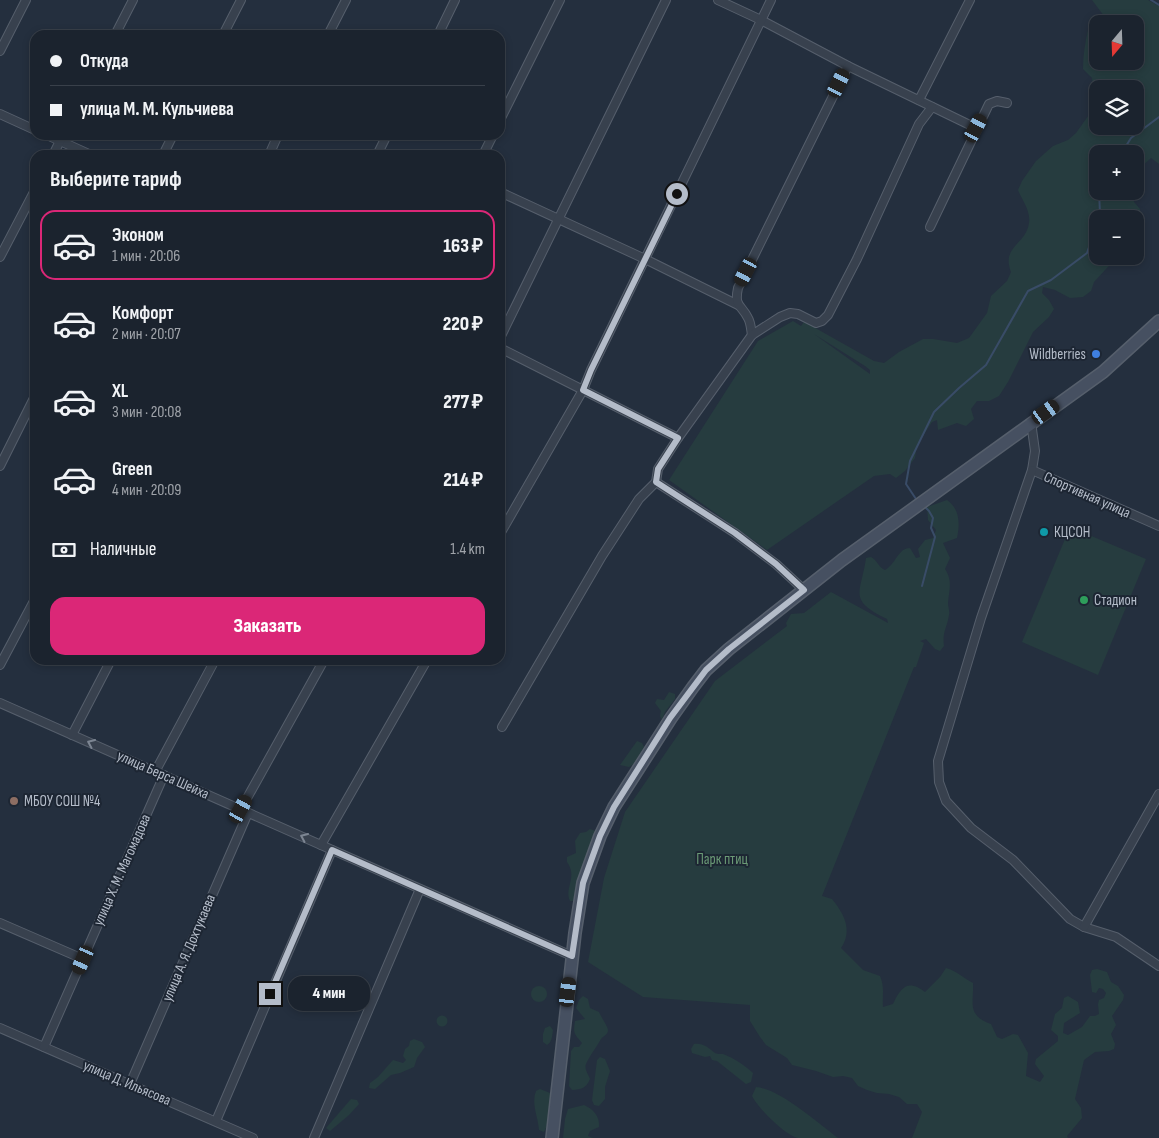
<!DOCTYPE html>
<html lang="ru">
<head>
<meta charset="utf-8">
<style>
  :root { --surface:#1b232e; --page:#282f3a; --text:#f1f3f6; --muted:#a0a4aa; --line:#39404a; --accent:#db2777 }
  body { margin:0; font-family:"Sofia Sans Condensed",sans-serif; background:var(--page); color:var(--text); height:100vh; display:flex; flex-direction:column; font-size:19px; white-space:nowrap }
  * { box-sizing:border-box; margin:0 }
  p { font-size:16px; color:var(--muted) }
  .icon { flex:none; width:28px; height:28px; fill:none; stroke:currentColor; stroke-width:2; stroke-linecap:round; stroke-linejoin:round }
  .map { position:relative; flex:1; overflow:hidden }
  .details { position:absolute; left:30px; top:150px; width:475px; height:515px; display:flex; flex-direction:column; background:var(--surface); border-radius:15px; box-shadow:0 2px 8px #0003,0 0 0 1px var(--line) }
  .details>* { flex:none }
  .guide { position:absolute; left:30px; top:30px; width:475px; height:110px; border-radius:15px; box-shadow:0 2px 8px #0003,0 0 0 1px var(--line); display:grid; align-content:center; height:110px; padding:0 20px; background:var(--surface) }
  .needle { width:32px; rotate:199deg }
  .tools { position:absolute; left:1089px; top:15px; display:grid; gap:10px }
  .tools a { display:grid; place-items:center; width:55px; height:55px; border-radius:10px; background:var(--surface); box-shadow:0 2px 8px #0003,0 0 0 1px var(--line); font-size:25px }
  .end { position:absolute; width:22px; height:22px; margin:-11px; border:6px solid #b4bcc9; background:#111; box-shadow:0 0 0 2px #111 }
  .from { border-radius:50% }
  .bubble { position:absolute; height:35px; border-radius:15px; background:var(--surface); box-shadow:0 2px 8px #0003,0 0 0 1px var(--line); font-size:16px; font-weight:800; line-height:35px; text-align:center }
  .car { position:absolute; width:15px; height:30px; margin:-15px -8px; border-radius:6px; box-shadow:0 0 4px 1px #0007; background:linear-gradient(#222 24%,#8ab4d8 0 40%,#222 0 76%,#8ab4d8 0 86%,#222 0) }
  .guide b { display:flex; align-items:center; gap:18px; height:48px; font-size:19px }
  .guide b+b { border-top:1px solid var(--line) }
  .guide i { width:12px; height:12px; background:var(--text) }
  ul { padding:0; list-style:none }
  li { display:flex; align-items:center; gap:15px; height:70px; margin:0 10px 8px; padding:0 10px; border:2px solid transparent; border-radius:15px }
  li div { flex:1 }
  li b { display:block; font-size:19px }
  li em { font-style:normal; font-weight:800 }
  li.selected { border-color:var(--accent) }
  li>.icon { width:45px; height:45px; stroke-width:1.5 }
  h2 { padding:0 20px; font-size:22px; line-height:60px }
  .pay { display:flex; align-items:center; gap:12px; height:55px; padding:0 20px; font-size:19px }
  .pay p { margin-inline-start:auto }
  .primary-button { display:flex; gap:10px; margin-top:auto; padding:10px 20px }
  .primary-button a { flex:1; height:58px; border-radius:15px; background:var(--accent); color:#fff; font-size:20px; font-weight:800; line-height:58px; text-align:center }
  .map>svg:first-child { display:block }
</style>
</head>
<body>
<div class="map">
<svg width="1159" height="1138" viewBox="0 0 1159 1138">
  <rect width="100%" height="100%" fill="#242f3e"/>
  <!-- green -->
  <g fill="#263c3f" fill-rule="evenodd">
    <path d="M1092 0H1148L1159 6V164L1151 158 1139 169 1135 181V154H1098V191H1132L1134 202 1140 209 1139 230 1135 238V219H1098V256H1118L1094 282 1091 291 1083 297 1070 298 1055 290 1043 287 1042 293 1049 300 1054 309 1049 317 1033 332 1008 382 999 396 989 401H977L971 409 974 419 966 426 957 423 938 430 937 420 932 422 917 445 915 458 905 471 896 478 890 474 874 476 767 550 669 480 758 341 793 321 801 326 804 322 810 325 874 361 884 363 899 352 923 339H933L957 343 969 338 987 313 991 296 1007 281 1011 272C1001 246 1026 245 1029 223 1031 211 1022 200 1018 190L1022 181 1036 161 1053 146 1068 140 1076 133 1091 112 1094 97 1092 78 1083 69C1083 56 1085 43 1088 30L1097 37 1098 61H1135V24H1110ZM1098 89H1135V126H1098ZM814 334 865 366 870 370V374Z"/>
    <path d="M947 500C960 509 960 524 957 538L943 543 950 558 945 569C953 581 949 590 948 603 948 607 950 611 949 615 947 628 942 632 944 646L940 651 935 649 926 639 920 641 924 643 916 667H914L822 896 832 899C844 914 853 930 841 948L863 970 880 976C885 988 882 995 883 1007L893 1004C901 987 908 979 925 992L940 977 946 968C957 971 963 978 973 983 974 1003 966 1015 991 1024L997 1037 1002 1039 1013 1034 1018 1035 1028 1053 1026 1076 1040 1082 1044 1076 1035 1064 1036 1059 1058 1041V1036L1051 1030 1055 1014 1062 1008 1064 998 1068 996 1078 1002 1080 1013 1064 1023 1063 1033 1068 1035 1082 1027 1090 1016H1095L1099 1014 1098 1004 1099 1000 1104 998 1106 993 1103 989 1099 988 1096 993 1092 992 1090 975 1092 970 1097 969 1107 972 1111 982 1118 986 1124 995 1123 1000 1112 1016 1116 1025 1111 1034 1115 1044 1114 1049 1109 1051 1095 1052 1084 1060 1075 1099 1081 1108 1082 1118 1067 1136 1068 1138H912L922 1112 917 1104H907L899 1097 889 1094 877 1093 867 1090 858 1086 852 1078 843 1076 833 1077 816 1071 792 1065 787 1058 766 1045 760 1037 750 1021V1005L643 997 588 962 604 878 625 812 715 681 787 626 786 623 791 614 804 613 831 592 888 623 887 619C847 599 861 594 866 558L871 557C878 561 878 567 885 570 896 564 898 548 910 548L916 558 920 557 918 549 925 540 933 538 936 530 928 520 927 507Z"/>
    <path d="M1070 527 1146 559 1098 675 1022 642Z"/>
    <path d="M669 692 675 694V699L665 712 662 720 660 716 661 711 655 703 657 699 664 700Z"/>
    <path d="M637 741 642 743 644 747 634 764 629 767 620 765Z"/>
    <path d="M590 829 596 831 598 836 581 870 580 880 577 884V896L575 901H570C564 888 578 877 567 862V857L576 853 575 841 580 833 586 832Z"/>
    <circle cx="539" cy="994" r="8"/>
    <path d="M583 996 588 999 590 1008 599 1012C601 1017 608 1027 608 1030 608 1035 603 1036 601 1039 597 1046 589 1057 586 1064 584 1069 588 1074 590 1079 586 1089 581 1089 572 1090L569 1086 571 1051 574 1047H579L582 1043C574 1033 573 1034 575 1021L585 1019 576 1008 579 1000Z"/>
    <circle cx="442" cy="1021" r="5.5"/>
    <path d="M550 1026 553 1030C552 1037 552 1042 547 1045L543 1042V1034L545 1028Z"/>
    <path d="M414 1039 422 1042 425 1047 417 1058 414 1067 400 1073 391 1075 375 1089 369 1088 370 1083 378 1077 393 1060 403 1063 406 1060 403 1056 405 1049 409 1046 410 1041Z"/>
    <path d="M694 1044C704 1043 708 1048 715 1053 716 1054 721 1054 723 1054 734 1058 744 1065 753 1073L751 1082 746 1084 717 1061 712 1060 710 1056 705 1057 692 1053 691 1049Z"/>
    <path d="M600 1057 605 1059 610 1071 605 1087V1099L599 1106 594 1105 592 1100 597 1060Z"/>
    <path d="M756 1087C780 1089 818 1123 838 1138 827 1138 809 1138 798 1138 785 1135 758 1108 752 1096Z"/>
    <path d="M540 1089 550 1093C553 1100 548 1127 544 1132L539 1130C538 1116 531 1104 536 1091Z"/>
    <path d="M351 1099 357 1100 359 1104 349 1115 330 1131 326 1128Z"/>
    <path d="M584 1105C593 1109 600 1116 599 1127L590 1131 588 1136 593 1138H563L565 1119 568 1109Z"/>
  </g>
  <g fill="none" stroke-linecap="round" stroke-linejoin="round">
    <!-- stream -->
    <g stroke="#394c67" stroke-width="2">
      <path d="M1151 0 1159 5"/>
      <path d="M1121 154 1131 138 1159 117"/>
      <path d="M1098 219 1100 214 1099 191"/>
      <path d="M916 499 906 484 910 461 934 412 959 388 986 365 1028 291 1051 280 1087 253 1098 221"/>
      <path d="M922 586 935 537 931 528 933 518 929 511 925 507"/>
    </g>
    <!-- minor casing -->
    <g stroke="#565f6c" stroke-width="10">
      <g id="minor">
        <path d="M718 0 761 20 848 66 976 128"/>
        <path d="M115 35 133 0"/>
        <path d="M223 35 241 0"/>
        <path d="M328 35 346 0"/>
        <path d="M438 35 455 0"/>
        <path d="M0 51 26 0"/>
        <path d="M919 100 970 0"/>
        <path d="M0 114 35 130"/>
        <path d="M500 120 560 0"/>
        <path d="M47 135 91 155"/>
        <path d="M53 155 63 135"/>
        <path d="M163 155 173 135"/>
        <path d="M269 155 278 135"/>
        <path d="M377 155 387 135"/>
        <path d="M483 155 493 135"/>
        <path d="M500 192 645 259 738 305"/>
        <path d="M930 227 989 104 997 101 1007 103"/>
        <path d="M0 257 35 190"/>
        <path d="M752 335C751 330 751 323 748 318 741 304 734 307 738 288L848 66"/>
        <path d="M500 338 666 0"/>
        <path d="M500 348 678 438"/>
        <path d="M1031 422 1035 451 1032 470 1159 526"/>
        <path d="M0 466 35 396"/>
        <path d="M1032 470 981 618 938 761 939 782 946 801 971 828 1013 860 1070 919 1084 927 1116 937 1159 966"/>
        <path d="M656 482 735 533 776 564 804 590"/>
        <path d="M500 534 583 390 591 370 771 0"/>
        <path d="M0 665 35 599"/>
        <path d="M0 703 572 956"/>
        <path d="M502 727 602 556 639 499 656 482 658 469 678 438 752 335 780 317 790 313 798 314 816 323 822 321 828 315 857 259 919 124 932 107"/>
        <path d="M72 735 111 660"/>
        <path d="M155 772 215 660"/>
        <path d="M241 809 324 660"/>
        <path d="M321 845 427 660"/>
        <path d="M0 923 83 959"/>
        <path d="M1084 927 1159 794"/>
        <path d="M0 1028 253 1138"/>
        <path d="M44 1047 164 775"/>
        <path d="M130 1084 248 813"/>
        <path d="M216 1121 332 850"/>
        <path d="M314 1138 420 889"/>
      </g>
    </g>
    <!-- secondary casing -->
    <g stroke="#565f6c" stroke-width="14">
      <path id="secondary" d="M552 1138 575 933 583 883 600 836 614 807 671 718 693 687 706 670 729 649 842 560 1103 372 1159 321"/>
    </g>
    <!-- minor -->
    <use href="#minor" stroke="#38414e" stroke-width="8"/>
    <!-- secondary -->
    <use href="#secondary" stroke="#465061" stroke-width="11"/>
  </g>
  <!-- one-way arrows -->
  <defs><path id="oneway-chevron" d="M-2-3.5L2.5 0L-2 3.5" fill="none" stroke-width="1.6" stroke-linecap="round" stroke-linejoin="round" transform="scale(1.25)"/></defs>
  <g stroke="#7c8592">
    <use href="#oneway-chevron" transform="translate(91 743) rotate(-156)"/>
    <use href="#oneway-chevron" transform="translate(304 837) rotate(-156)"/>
  </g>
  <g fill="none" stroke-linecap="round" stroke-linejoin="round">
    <!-- route -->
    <path stroke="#b4bcc9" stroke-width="6" d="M270 994 332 850 572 956 583 883 600 836 614 807 638 769 670 718 706 670 729 649 804 590 776 564 735 533 656 482 658 469 678 438 583 390 591 370 677 194"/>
  </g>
  <!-- markers -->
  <circle fill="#3f7fe0" stroke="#1d2633" stroke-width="2" cx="1096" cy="354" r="5"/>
  <circle fill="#0f9aa8" stroke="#1d2633" stroke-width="2" cx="1044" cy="532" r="5"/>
  <circle fill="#2e9e5b" stroke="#1d2633" stroke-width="2" cx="1084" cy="600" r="5"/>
  <circle fill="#8d6e63" stroke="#1d2633" stroke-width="2" cx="14" cy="801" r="5"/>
  <g text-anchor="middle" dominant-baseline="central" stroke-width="4" stroke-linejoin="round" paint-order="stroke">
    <!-- poi labels -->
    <g font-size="15" fill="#b4bcc9" stroke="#1d2633" text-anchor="start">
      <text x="1086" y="354" text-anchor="end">Wildberries</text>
      <text x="1054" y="532">КЦСОН</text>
      <text x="1094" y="600">Стадион</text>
      <text x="24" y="801">МБОУ СОШ №4</text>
    </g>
    <!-- street labels -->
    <g font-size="15" fill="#b4bcc9" stroke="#1d2633">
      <text transform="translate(1087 495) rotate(24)">Спортивная улица</text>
      <text transform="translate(163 775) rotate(24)">улица Берса Шейха</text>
      <text transform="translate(122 870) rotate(-66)">улица Х. М. Магомадова</text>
      <text transform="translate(189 948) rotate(-67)">улица А. Я. Дохтукаева</text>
      <text transform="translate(127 1083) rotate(23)">улица Д. Ильясова</text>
    </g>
    <!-- park labels -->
    <g font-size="15" fill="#6b9a76" stroke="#1d2633">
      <text x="722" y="859">Парк птиц</text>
    </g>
  </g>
</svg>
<div class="tools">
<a><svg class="needle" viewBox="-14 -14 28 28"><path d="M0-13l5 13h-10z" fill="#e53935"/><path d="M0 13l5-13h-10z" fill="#a0a4aa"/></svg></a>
<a><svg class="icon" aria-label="layers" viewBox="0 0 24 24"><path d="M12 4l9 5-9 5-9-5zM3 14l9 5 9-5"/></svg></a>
<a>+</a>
<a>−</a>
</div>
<i class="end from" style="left:677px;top:194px"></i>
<i class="end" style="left:270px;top:994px"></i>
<div class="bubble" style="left:288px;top:976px;width:82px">4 мин</div>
<i class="car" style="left:839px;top:83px;rotate:26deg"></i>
<i class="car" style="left:976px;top:128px;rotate:28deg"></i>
<i class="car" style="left:746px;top:272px;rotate:208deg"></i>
<i class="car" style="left:1046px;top:412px;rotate:55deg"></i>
<i class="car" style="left:241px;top:809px;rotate:29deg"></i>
<i class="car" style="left:83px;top:960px;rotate:204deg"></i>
<i class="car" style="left:568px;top:992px;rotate:7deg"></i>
<div class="guide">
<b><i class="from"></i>Откуда</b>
<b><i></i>улица М. М. Кульчиева</b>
</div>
<section class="details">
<h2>Выберите тариф</h2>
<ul>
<li class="selected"><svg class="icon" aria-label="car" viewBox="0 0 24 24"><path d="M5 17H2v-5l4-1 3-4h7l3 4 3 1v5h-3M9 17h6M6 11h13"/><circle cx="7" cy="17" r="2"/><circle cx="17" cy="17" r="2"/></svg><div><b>Эконом</b><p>1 мин · 20:06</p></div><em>163 ₽</em></li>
<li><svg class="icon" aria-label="car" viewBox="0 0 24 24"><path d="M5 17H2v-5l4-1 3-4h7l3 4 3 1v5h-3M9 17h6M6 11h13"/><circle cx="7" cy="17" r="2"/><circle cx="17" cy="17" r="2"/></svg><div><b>Комфорт</b><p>2 мин · 20:07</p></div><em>220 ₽</em></li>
<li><svg class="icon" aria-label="car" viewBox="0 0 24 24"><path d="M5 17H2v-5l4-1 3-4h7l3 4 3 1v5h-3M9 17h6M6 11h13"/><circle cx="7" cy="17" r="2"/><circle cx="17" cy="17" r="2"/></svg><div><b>XL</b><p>3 мин · 20:08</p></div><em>277 ₽</em></li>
<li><svg class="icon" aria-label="car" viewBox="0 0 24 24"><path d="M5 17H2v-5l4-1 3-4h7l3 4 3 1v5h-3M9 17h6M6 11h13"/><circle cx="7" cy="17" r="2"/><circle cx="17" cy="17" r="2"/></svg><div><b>Green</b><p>4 мин · 20:09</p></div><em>214 ₽</em></li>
</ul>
<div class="pay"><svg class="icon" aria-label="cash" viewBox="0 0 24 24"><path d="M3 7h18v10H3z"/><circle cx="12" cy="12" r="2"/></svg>Наличные<p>1.4 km</p></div>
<div class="primary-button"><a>Заказать</a></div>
</section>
</div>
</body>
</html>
